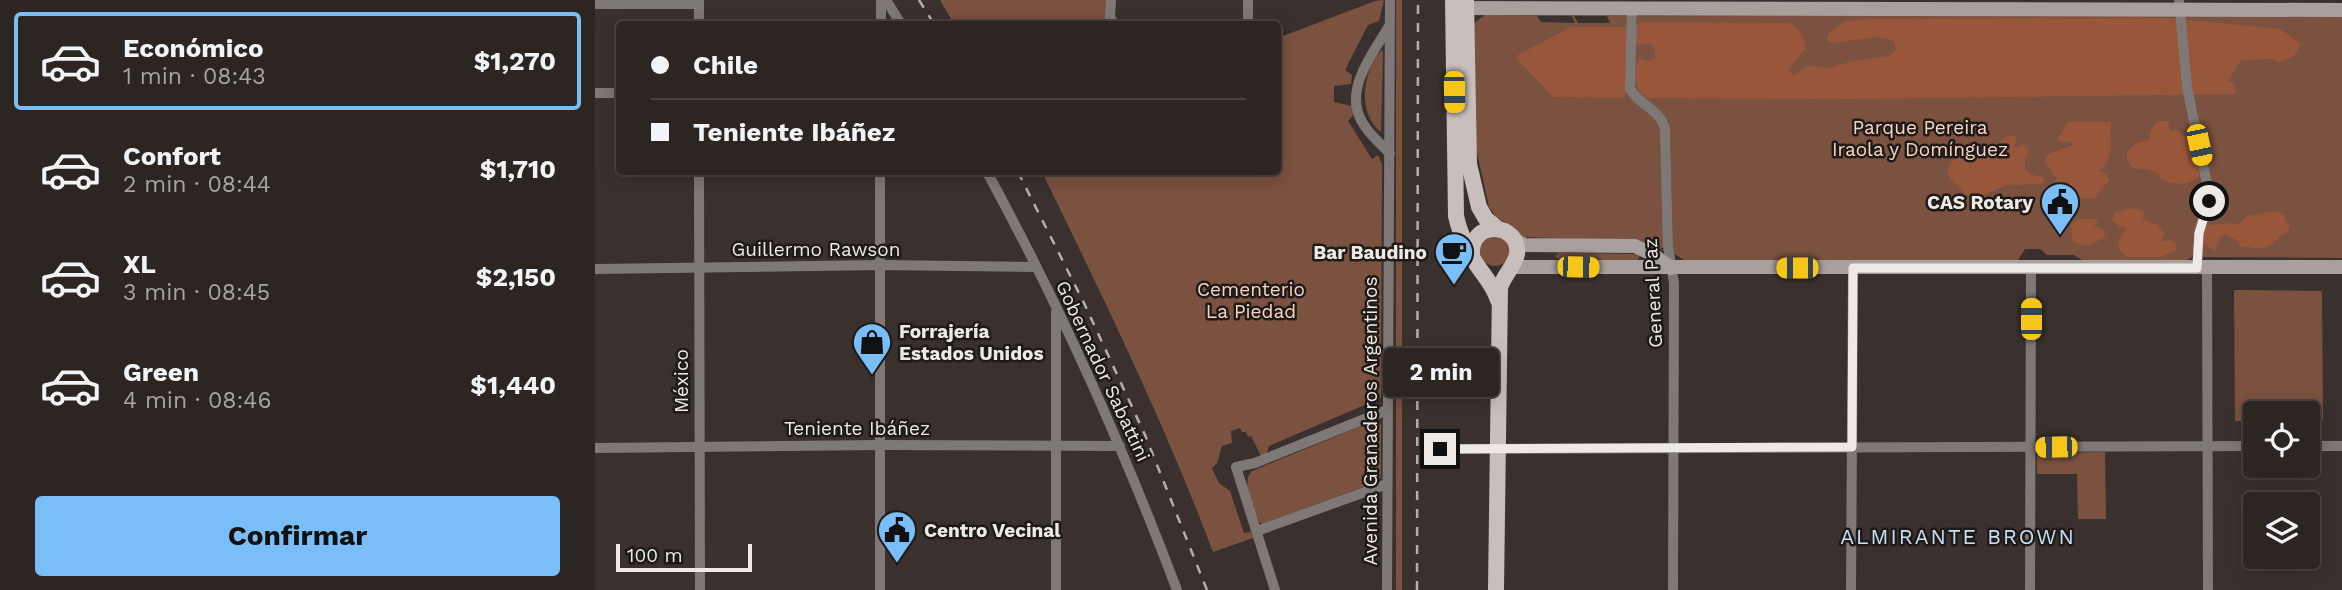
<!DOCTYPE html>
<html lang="es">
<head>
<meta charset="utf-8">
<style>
  :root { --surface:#2c2522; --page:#342d2a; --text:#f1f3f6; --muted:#a6a5a5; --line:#484240; --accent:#7abef8 }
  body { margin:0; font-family:"Work Sans",sans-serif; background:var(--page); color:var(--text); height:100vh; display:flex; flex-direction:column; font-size:26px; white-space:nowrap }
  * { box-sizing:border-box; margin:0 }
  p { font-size:23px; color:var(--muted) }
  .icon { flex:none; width:38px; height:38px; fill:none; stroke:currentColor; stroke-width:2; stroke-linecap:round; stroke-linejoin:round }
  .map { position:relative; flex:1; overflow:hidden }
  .sheet { display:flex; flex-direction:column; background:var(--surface); width:595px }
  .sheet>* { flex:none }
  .banner { position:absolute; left:21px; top:21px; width:665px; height:154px; border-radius:7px; box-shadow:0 4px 18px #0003,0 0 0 2px var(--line); display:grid; align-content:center; height:154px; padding:0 35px; background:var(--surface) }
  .buttons { position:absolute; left:1648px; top:401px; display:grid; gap:14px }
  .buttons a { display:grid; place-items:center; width:77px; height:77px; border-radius:7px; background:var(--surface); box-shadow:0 4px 18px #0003,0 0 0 2px var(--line); font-size:35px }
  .scale { position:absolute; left:21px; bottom:18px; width:136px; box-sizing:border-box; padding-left:7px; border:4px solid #efe9e6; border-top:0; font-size:19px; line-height:24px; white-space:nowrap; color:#efe9e6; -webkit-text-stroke:5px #1e1a18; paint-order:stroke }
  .end { position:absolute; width:32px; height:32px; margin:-16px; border:9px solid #efe9e6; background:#111; box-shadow:0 0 0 4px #111 }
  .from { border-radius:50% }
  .bubble { position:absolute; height:49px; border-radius:7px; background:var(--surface); box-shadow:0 4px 18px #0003,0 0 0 2px var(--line); font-size:23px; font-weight:700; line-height:49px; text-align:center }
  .car { position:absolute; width:21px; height:42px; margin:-21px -10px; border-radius:9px; box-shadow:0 0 5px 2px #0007; background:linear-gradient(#f5c518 24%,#345 0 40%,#f5c518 0 76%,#345 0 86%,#f5c518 0) }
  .banner b { display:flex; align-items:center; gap:24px; height:66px; font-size:26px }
  .banner b+b { border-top:2px solid var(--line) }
  .banner i { width:18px; height:18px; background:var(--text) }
  ul { padding:12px 0 0; list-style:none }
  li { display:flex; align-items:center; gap:21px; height:98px; margin:0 14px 10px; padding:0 21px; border:4px solid transparent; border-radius:7px }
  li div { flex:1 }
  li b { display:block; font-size:26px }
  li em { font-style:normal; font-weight:700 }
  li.selected { border-color:var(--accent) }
  li>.icon { width:63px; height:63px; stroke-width:1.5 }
  .primary-button { display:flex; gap:14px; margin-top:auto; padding:14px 35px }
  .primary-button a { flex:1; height:80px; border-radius:7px; background:var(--accent); color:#111; font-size:28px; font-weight:700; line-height:80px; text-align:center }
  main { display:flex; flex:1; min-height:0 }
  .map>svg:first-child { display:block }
</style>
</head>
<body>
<main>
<section class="sheet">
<ul>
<li class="selected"><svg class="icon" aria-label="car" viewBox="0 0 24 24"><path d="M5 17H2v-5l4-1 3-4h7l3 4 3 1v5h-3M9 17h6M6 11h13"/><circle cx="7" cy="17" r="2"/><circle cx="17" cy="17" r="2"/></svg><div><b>Económico</b><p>1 min · 08:43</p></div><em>$1,270</em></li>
<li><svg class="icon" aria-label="car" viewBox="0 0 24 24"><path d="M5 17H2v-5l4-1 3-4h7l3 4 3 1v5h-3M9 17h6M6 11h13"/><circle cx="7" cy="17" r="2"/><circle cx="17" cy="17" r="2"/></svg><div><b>Confort</b><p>2 min · 08:44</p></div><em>$1,710</em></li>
<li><svg class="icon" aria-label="car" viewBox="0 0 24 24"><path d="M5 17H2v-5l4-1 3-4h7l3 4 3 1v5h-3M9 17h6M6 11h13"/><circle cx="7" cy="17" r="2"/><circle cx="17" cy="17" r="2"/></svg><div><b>XL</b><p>3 min · 08:45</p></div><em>$2,150</em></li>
<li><svg class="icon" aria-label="car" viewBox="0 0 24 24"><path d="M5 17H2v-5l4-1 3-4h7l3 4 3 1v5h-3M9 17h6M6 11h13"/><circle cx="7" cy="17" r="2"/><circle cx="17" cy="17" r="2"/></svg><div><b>Green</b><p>4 min · 08:46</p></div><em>$1,440</em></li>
</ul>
<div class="primary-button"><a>Confirmar</a></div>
</section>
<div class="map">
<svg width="1747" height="590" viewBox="0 0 1747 590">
  <rect width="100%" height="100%" fill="#3a312e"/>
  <!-- green -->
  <g fill="#7b513f">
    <path d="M345 0H511V13L514 24H359Z"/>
    <path d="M789 0 784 21 773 25 750 70 757 75 756 84 739 86V102L757 106 758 115 753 121 777 159 783 155 787 164 786 398 674 446 672 453 666 456 656 436 653 437 651 432H647L645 428 636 431 637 443 627 446 622 463 617 468 624 483 635 491 649 533 656 532 658 538 618 552C569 422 508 297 447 172H682L683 38 780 1Z"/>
    <rect x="801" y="0" width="6" height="590"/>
    <path d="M1589 14 1747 15V258L1607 257 1611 194 1599 253 1596 258 1589 261 1487 260 1479 255H1452L1445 249H1430L1423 260H1089L1078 253 1075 132 1073 121 1066 113 1069 247 1064 250 1051 243 1042 241 926 237 917 227 901 217 894 207 880 143 879 23 890 15 942 16 946 22 980 23 977 16H979L983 23H1015L1012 16H1033L1039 90 1042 16Z"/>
    <path d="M787 50 788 53 786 132C762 114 767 70 787 50Z"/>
    <circle cx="900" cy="251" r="15"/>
    <path d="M964 253 1042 254 1045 257 1041 261 964 260 960 256Z"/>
    <path d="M1639 290 1727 291 1728 421H1713V413H1661V421H1640Z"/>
    <path d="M781 420 786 424V477L782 482 667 524 664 522C659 508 645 483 657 471Z"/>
    <path d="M1510 452 1511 519H1483L1482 474H1442V456L1445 453Z"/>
  </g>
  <!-- forest -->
  <g fill="#98563a">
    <path d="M1572 18 1685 29 1706 45 1699 56 1684 63 1676 59 1646 60 1633 81 1639 83 1641 94 1257 99 1053 98C1038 92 1041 76 1041 62L1045 59 1055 61 1060 57V50L1056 44H1042L1039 39 1042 24 1045 22 1194 23C1204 29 1209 35 1211 48L1193 70 1199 75 1212 66 1235 68 1254 62 1294 56 1301 50 1298 40 1280 37 1239 43 1232 41 1233 34 1249 22 1272 19Z"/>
    <path d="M976 27H1032L1031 94 1028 98 958 97 922 59 921 56Z"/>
    <path d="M1562 121H1573L1575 131 1581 130 1601 144 1604 177C1595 184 1581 186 1570 181 1562 177 1569 178 1561 173 1555 169 1546 169 1538 168L1532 160V152L1541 143 1554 140 1555 131Z"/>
    <path d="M1473 122H1516C1513 144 1523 153 1504 171L1512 174 1514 181 1506 188 1501 199 1464 196 1455 189 1462 179 1450 162 1453 154 1478 145 1477 141 1469 143 1462 140Z"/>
    <path d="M1415 135 1422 137 1419 148 1427 144 1434 149 1430 160V170L1436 174 1449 178 1447 184 1412 185 1381 198 1372 195 1356 180 1352 171 1357 161 1364 157 1405 148V141Z"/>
    <path d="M1536 208 1549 211 1548 220 1562 224 1570 233 1566 239 1567 242C1573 240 1576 239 1582 244L1581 250 1566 257H1532L1523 248 1524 241 1531 228 1525 227 1517 220 1519 213Z"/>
    <path d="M1681 211 1689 214 1690 221 1695 225C1695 231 1691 236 1685 235 1679 247 1672 248 1659 249L1656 247H1646L1641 240 1631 234 1625 238 1620 250C1606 247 1606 236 1612 225L1638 223 1644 225 1651 216Z"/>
    <path d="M1483 219H1501L1503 222 1499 226 1508 230 1511 235C1501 244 1488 250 1477 240L1476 225Z"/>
  </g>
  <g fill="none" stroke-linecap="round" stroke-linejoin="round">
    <!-- street -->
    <g stroke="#7e7977" stroke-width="10">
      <path d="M291 0 306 24"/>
      <path d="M516 0 515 17 519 24"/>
      <path d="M1584 0 1592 87 1614 194 1604 233 1602 268"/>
      <path d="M0 4H104"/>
      <path d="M1037 9 1035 89C1044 105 1066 110 1070 129L1073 247 1079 283 1078 590"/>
      <path d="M104 24V1"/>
      <path d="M286 24V0"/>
      <path d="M653 24V0"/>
      <path d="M794 26C778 54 746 91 769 125 776 136 786 144 795 154"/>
      <path d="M0 93H24"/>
      <path d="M104 172 105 590"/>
      <path d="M392 172C465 306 528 447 582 590"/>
      <path d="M1612 268 1613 590"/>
      <path d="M0 269 286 265 441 267"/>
      <path d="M461 312V590"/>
      <path d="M1713 446H1747"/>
      <path d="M0 448 284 445 525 446"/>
      <path d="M845 449 1661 446"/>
      <path d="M662 531 792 484"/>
      <path d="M285 590V172"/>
      <path d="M680 590 641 467 660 463 792 410"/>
      <path d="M792 590 795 0"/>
      <path d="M1256 590 1258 268"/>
      <path d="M1435 590 1436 267"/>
    </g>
    <!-- secondary -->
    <g stroke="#a8a09d" stroke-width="14">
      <path d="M863 8 1747 10"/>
      <path d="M919 240 930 245 1040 246 1057 254 1076 268"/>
      <path d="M916 267H1747"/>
    </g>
    <!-- primary -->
    <g stroke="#c8bebb" stroke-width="16">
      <path d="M858 0 861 216C864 231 872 248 880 262 888 275 898 284 903 300"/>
      <path d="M871 0 874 164 884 207 891 219 903 229"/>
      <path d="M877 255C875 218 926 223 922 254 920 266 908 276 905 288L901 590"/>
    </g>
    <!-- rail -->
    <g stroke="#b5aeab" stroke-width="2.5" stroke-dasharray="9 9" stroke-linecap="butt">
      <path d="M324 0 339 24"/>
      <path d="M423 172 489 303 550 435 612 590"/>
      <path d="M822 590 823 0"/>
    </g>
  </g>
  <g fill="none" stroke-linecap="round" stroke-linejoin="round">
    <!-- route -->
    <path stroke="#efe9e6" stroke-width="9" d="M845 449 1257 447 1258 268H1602L1604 233 1614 201"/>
  </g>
  <!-- icons -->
  <defs>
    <g id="civic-pin" transform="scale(2.0125)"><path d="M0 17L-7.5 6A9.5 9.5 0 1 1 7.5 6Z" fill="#7abef8" stroke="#1e1a18"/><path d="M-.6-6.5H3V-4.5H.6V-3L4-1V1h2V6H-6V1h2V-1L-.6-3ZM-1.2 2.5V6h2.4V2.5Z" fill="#111"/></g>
    <g id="cafe-pin" transform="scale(2.0125)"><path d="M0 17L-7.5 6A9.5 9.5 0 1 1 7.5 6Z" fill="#7abef8" stroke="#1e1a18"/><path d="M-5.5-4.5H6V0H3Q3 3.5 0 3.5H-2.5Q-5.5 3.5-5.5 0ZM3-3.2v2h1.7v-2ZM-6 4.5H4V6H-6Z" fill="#111"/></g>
    <g id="shop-pin" transform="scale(2.0125)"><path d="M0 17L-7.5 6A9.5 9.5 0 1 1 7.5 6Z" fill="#7abef8" stroke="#1e1a18"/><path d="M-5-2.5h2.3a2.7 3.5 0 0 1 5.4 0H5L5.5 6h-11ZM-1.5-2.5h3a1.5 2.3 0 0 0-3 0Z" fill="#111"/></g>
  </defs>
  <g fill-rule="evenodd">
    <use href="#civic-pin" x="1465" y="202"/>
    <use href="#cafe-pin" x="859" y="252"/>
    <use href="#shop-pin" x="277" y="342"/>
    <use href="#civic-pin" x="302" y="530"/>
  </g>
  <g text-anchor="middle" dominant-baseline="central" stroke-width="5" stroke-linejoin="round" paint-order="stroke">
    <!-- park labels -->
    <g font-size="19" fill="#fbd3c2" stroke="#1e1a18">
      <text x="1325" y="127">Parque Pereira<tspan x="1325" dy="22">Iraola y Domínguez</tspan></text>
      <text x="656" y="289">Cementerio<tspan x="656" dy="22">La Piedad</tspan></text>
    </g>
    <!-- poi labels -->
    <g font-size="19" font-weight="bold" fill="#efe9e6" stroke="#1e1a18" text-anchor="end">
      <text x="1438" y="202">CAS Rotary</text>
      <text x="832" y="252">Bar Baudino</text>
      <text x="304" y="331" text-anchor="start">Forrajería<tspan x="304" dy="22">Estados Unidos</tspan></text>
      <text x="329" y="530" text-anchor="start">Centro Vecinal</text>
    </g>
    <!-- street labels -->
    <g font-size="19" fill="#efe9e6" stroke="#1e1a18">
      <text x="221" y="249">Guillermo Rawson</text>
      <text transform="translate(1058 293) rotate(-93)">General Paz</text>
      <text transform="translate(508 371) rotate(65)">Gobernador Sabattini</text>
      <text transform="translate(86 381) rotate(-90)">México</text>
      <text transform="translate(775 421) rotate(-90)">Avenida Granaderos Argentinos</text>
      <text x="262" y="428">Teniente Ibáñez</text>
    </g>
    <!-- neighbourhood labels -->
    <g font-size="21" letter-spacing="2" fill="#c7e0f6" stroke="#1e1a18">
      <text x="1363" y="536">ALMIRANTE BROWN</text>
    </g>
  </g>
</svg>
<div class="buttons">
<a><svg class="icon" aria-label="locate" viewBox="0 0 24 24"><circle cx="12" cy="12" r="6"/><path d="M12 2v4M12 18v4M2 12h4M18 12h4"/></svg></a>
<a><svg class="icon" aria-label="layers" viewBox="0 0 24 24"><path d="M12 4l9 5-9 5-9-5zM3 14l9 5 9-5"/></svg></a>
</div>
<div class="scale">100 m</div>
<i class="end from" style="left:1614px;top:201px"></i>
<i class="end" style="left:845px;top:449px"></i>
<div class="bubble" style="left:788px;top:348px;width:116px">2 min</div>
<i class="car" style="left:859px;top:92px;rotate:179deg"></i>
<i class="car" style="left:1604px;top:145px;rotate:168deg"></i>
<i class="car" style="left:983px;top:267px;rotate:91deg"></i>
<i class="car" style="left:1202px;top:268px;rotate:270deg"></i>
<i class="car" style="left:1436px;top:319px;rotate:0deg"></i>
<i class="car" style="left:1461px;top:447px;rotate:269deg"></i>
<div class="banner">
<b><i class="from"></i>Chile</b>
<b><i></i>Teniente Ibáñez</b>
</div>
</div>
</main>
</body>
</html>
